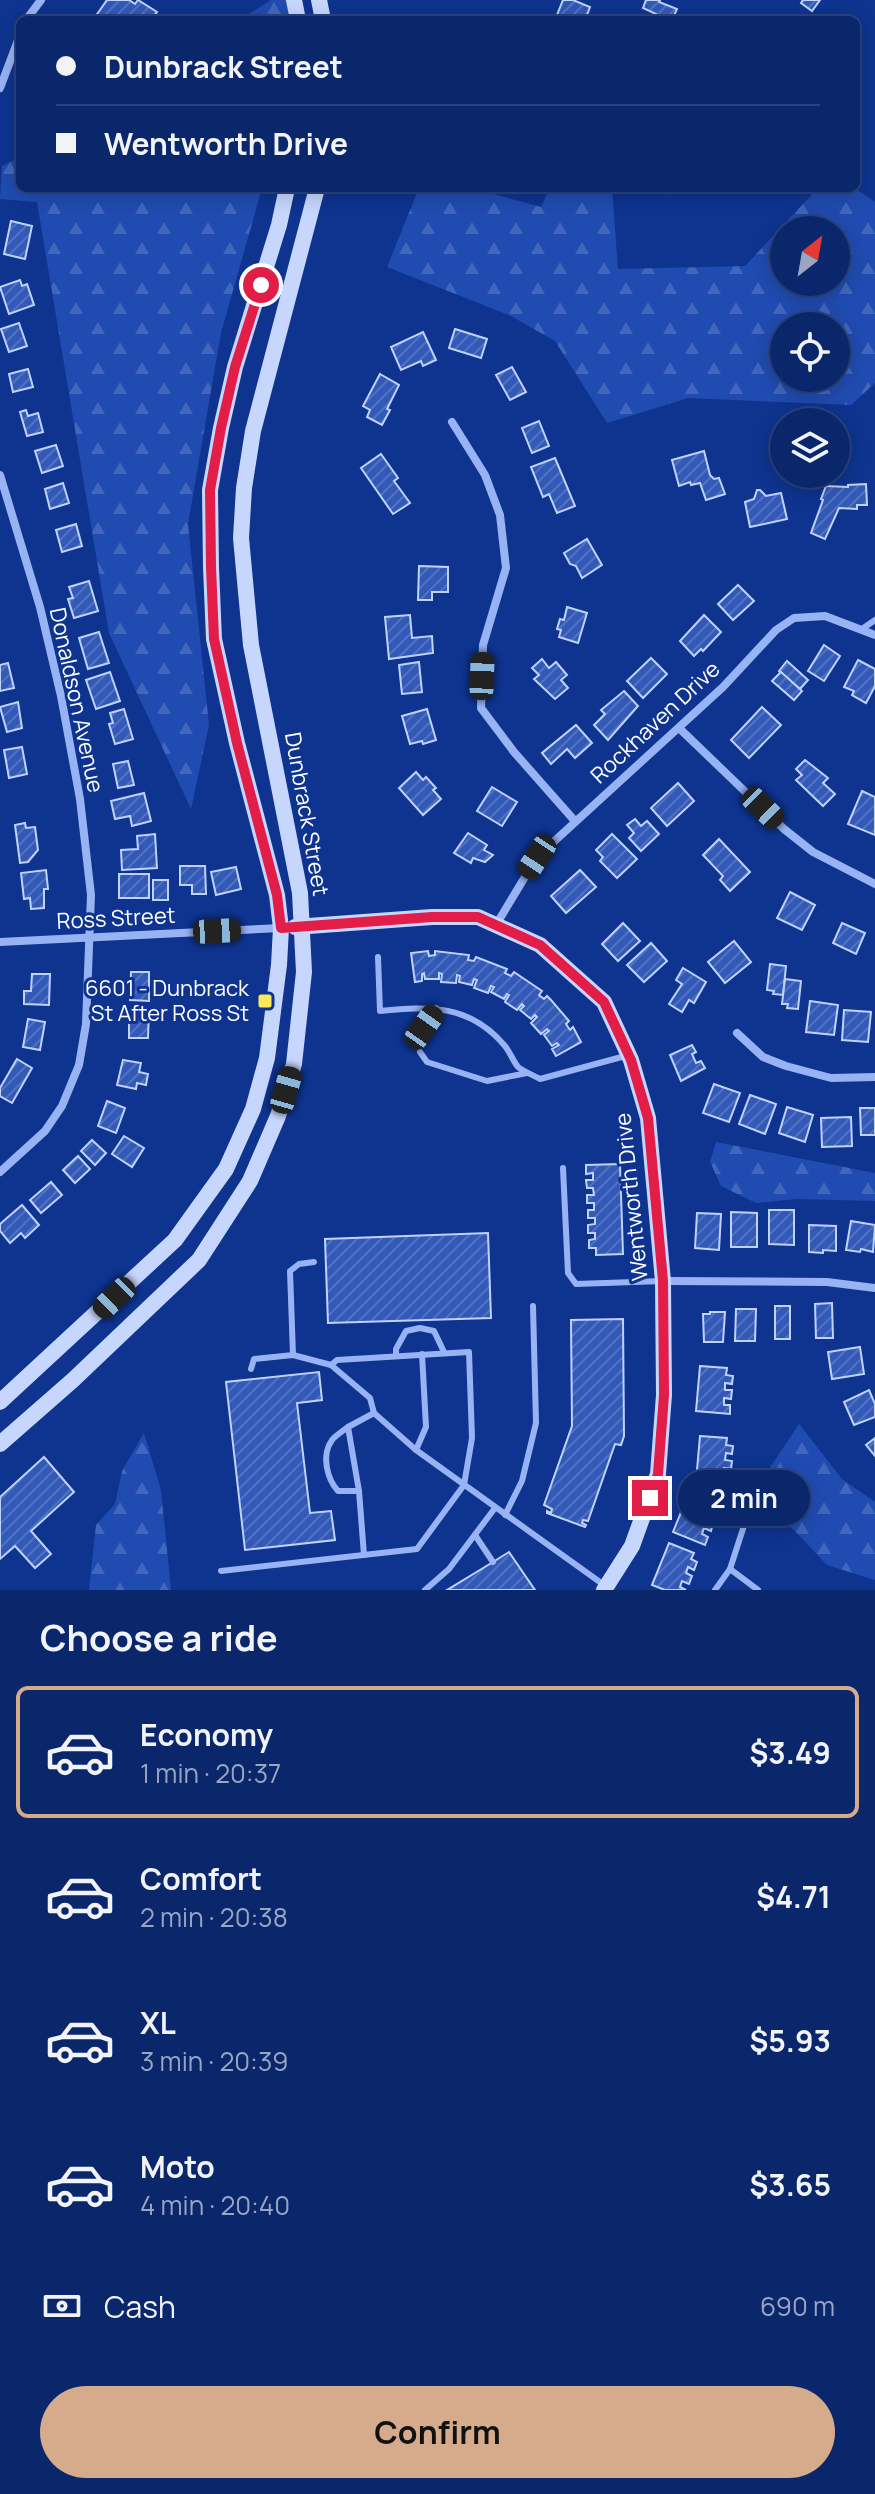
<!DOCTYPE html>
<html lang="en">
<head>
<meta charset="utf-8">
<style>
  :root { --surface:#0a276c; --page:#183374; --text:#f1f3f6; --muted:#99a5c2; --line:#2a447f; --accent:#d6ab8b }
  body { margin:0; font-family:Manrope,sans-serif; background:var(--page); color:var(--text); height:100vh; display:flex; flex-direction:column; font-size:30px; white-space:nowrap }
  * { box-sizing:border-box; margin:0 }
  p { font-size:26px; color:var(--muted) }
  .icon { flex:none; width:44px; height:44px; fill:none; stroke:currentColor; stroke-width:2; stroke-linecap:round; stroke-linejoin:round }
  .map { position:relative; height:1590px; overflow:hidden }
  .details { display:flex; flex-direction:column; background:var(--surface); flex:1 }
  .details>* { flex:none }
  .top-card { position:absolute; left:16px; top:16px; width:844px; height:176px; border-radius:12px; box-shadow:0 4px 20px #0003,0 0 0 2px var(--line); display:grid; align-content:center; height:176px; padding:0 40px; background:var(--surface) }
  .needle { width:52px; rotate:31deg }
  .tools { position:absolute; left:770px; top:216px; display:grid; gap:16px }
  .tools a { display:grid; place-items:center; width:80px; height:80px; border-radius:50%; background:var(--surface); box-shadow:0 4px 20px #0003,0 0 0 2px var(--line); font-size:40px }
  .end { position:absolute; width:36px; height:36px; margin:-18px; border:10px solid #e11d48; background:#fff; box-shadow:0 0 0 4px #fff }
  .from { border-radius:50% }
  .bubble { position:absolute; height:56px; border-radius:28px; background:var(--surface); box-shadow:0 4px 20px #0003,0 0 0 2px var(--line); font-size:26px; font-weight:700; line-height:56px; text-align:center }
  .car { position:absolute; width:24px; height:48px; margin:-24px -12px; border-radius:10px; box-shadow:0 0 6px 2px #0007; background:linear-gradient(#222 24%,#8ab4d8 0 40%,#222 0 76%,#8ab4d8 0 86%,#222 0) }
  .top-card b { display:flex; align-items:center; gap:28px; height:76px; font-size:30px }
  .top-card b+b { border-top:2px solid var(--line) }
  .top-card i { width:20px; height:20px; background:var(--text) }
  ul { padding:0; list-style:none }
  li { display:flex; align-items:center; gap:24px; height:132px; margin:0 16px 12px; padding:0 24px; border:4px solid transparent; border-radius:12px }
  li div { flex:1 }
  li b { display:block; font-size:30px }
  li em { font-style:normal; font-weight:700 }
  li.active { border-color:var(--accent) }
  li>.icon { width:72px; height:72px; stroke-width:1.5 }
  h2 { padding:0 40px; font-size:36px; line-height:96px }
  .pay { display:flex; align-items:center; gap:20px; height:88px; padding:0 40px; font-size:30px }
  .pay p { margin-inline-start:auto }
  .button { display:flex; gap:16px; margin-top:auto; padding:16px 40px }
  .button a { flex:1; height:92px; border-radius:48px; background:var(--accent); color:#111; font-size:32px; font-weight:700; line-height:92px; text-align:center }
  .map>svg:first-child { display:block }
</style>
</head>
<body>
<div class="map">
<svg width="875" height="1590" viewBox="0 0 875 1590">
  <defs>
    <pattern id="forest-firs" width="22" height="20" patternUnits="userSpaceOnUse" patternTransform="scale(2)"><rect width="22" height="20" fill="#204bb0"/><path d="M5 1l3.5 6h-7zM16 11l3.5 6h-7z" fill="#4166bc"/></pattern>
    <pattern id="building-hatch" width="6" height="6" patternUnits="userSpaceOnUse" patternTransform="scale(2)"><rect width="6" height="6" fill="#3259b8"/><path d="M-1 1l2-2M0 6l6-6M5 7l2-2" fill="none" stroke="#5172c3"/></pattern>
  </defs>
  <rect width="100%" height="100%" fill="#0e3490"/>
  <!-- forest -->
  <g fill="url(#forest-firs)" fill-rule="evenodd">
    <path d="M271 0H294L285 20H240Z"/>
    <path d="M20 157V188H262L221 333 188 524 209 725 191 809 109 633 37 202 0 199 2 166Z"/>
    <path d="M419 188H472L541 207 550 188H612L618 269 745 266 818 188H854L875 202V383L851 405 688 398 607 423 555 341 511 316 387 267ZM784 230H836V282H784ZM836 326V378H784V326Z"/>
    <path d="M716 1142 875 1173V1201L797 1199 756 1203 721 1186 710 1162Z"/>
    <path d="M799 1424 842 1479 875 1502V1580L827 1565 793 1529 755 1506 769 1469Z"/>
    <path d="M144 1433 161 1490 171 1590H89L96 1525 115 1504 122 1471Z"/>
  </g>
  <!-- building -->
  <g fill="url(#building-hatch)" stroke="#bfd2fe" stroke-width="2">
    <path d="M107 0H129L135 4 138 0 157 12 151 20H93Z"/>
    <path d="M563 0H573L590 7 585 20H555Z"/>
    <path d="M646 0H660L659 2 677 9 672 20H653L656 14 643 8Z"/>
    <path d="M803 0H820L812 11 801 3Z"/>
    <path d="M652 188H674L672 192 667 190 666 193Z"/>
    <path d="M11 221 32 226 25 259 4 254Z"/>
    <path d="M20 280 22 286 27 284 34 305 9 314 0 287Z"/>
    <path d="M19 323 27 346 9 352 1 329Z"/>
    <path d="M455 329 487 339 481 358 449 348Z"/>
    <path d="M423 332 436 360 423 366 421 361 401 370 391 347Z"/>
    <path d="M512 367 526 392 510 400 496 375Z"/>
    <path d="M28 369 33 387 13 392 9 374Z"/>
    <path d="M380 374 399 385 387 409 390 410 382 425 367 417 370 410 363 406Z"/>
    <path d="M26 410 28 416 38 413 43 432 27 436 20 412Z"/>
    <path d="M539 421 549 446 532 453 522 428Z"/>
    <path d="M56 445 63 466 42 473 35 451Z"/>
    <path d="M704 451 710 475 714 479 719 478 725 494 706 500 700 483 691 485 690 482 679 486 672 460Z"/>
    <path d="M381 454 398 478 394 481 410 503 393 514 361 468Z"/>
    <path d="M555 458 575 506 557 513 549 494 543 497 531 467Z"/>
    <path d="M63 483 69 503 50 509 45 489Z"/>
    <path d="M866 484 867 505H857V509L839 508 825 539 811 533 823 500 821 499 826 486 848 487V485Z"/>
    <path d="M757 490H760L766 496 781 493 787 519 750 527 745 502 754 499Z"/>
    <path d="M76 524 82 546 62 552 56 530Z"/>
    <path d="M587 539 602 565 582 578 576 566 570 564 564 553Z"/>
    <path d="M419 566 448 567V592H432V600H418Z"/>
    <path d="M89 581 98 611 74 618 68 599 73 598 69 587Z"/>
    <path d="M738 585 754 601 733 620 718 604Z"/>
    <path d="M567 607 587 613 578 643 559 637 561 630 557 629 560 619 564 620Z"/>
    <path d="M410 615 412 638 432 636 433 653 389 659 385 617Z"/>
    <path d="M704 615 721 632 703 651 701 649 694 656 680 641Z"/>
    <path d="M99 632 109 663 88 669 79 638Z"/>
    <path d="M824 645 840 656 824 681 808 671Z"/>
    <path d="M651 658 667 674 643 698 627 681Z"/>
    <path d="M542 659 549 668 556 662 567 675 561 680 568 688 555 699 534 679 539 675 532 668Z"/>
    <path d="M858 660 875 669V686L866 703 852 695 854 691 844 687Z"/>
    <path d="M787 661 808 680 800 689 779 671Z"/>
    <path d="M419 662 422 692 402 694 399 665Z"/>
    <path d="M8 663 14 688 0 691V665Z"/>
    <path d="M110 672 120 701 96 709 86 680Z"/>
    <path d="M781 672 802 691 794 700 772 681Z"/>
    <path d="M624 691 638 706 608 740 594 725 605 714 601 710Z"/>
    <path d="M18 702 22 728 7 732 0 707Z"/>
    <path d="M762 707 781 725 749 758 731 740Z"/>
    <path d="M124 709 133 739 115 744 109 724 113 723 110 713Z"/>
    <path d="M427 709 436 740 423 744 422 741 410 744 402 716Z"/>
    <path d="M576 725 592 743 575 758 567 749 551 764 542 753Z"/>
    <path d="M22 747 27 774 9 778 4 750Z"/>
    <path d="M805 760 828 778 823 783 835 794 823 806 796 780 802 775 796 769Z"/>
    <path d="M128 761 134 785 118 788 113 764Z"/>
    <path d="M416 772 423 780 426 777 436 788 433 790 441 799 423 815 399 788Z"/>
    <path d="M678 783 694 801 667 826 651 808Z"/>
    <path d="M492 787 517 802 502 826 477 811Z"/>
    <path d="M862 791 875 797V835L848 824Z"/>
    <path d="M144 793 151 821 132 826 130 816 115 819 111 801Z"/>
    <path d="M635 819 641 826 647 821 659 834 641 851 629 838 634 833 627 825Z"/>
    <path d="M25 823 26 828 35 827 38 850 28 862 20 863 15 825Z"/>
    <path d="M468 833 487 845 484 850 493 855 485 862 473 858 471 863 454 853Z"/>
    <path d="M155 834 157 868 122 870 121 850 138 849 137 836Z"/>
    <path d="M612 834 637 859 617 878 600 861 603 857 596 850Z"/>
    <path d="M719 839 750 872 730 891 720 880 723 876 703 855Z"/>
    <path d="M180 866H205L206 894H192V885H180Z"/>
    <path d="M236 867 241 889 216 895 211 872Z"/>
    <path d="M46 870 48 889H44V908L31 909 30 898 24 899 21 873Z"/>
    <path d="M580 870 596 887 566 913 551 896Z"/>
    <rect x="119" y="874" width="30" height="24"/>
    <rect x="153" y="880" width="15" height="20"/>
    <path d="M790 892 815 905 802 930 777 918Z"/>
    <path d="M623 923 640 941 618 961 602 944Z"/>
    <path d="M842 923 865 933 856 954 833 943Z"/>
    <path d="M734 941 751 962 725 983 708 962Z"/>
    <path d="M651 943 667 961 644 982 627 965Z"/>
    <path d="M428 951 429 956 435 955V951L469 955 468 960 474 961 476 957 507 969 505 973 511 976 514 972 542 991 539 995 544 999 547 996 551 1000 569 1021 566 1024 570 1030 573 1027 581 1042 556 1056 552 1049 559 1045 557 1043 552 1046 544 1035 549 1031 547 1029 541 1034 531 1023 537 1017 535 1015 531 1019 520 1010 524 1006 522 1004 517 1010 505 1002 509 995 507 994 504 999 491 992 494 987 491 986 488 993 474 988 477 980 474 979 472 985 459 982 460 976 457 975 456 983 441 982 442 974 439 973V979H425L424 973 422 974V981L415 982 411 953Z"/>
    <path d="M770 964 786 966 783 995 773 994 774 991 767 990Z"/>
    <path d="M683 968 706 982 694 1003 689 1000 682 1012 669 1004 682 984 676 980Z"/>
    <path d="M131 972H149V1001L130 1000Z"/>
    <path d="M32 974H50L49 1005 24 1004V991H31Z"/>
    <path d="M785 979 801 981 798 1009 787 1008 788 1004H782Z"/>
    <path d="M810 1001 838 1005 834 1035 806 1032Z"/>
    <path d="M129 1009 149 1010 148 1038H129Z"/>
    <path d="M844 1010 871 1012 868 1042 842 1040Z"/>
    <path d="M28 1019 45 1022 40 1050 23 1047Z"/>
    <path d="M692 1045 696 1052 692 1054 696 1063 701 1061 705 1068 681 1081 670 1055Z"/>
    <path d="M17 1059 32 1068 12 1103 0 1096V1088Z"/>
    <path d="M123 1060 141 1063 139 1072 148 1074 146 1085 137 1083 136 1089 117 1085Z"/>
    <path d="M714 1084 740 1093 729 1122 703 1113Z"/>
    <path d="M750 1095 776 1104 765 1134 739 1124Z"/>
    <path d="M107 1101 125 1108 116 1133 98 1126Z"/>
    <path d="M787 1107 813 1115 805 1142 779 1133Z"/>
    <path d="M860 1108H875V1135H861Z"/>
    <path d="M851 1117 852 1146 822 1147 821 1118Z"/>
    <path d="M124 1136 144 1148 132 1167 112 1154Z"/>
    <path d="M92 1140 106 1153 95 1165 81 1151Z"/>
    <path d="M78 1156 90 1169 75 1183 63 1170Z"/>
    <path d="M620 1164 623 1254 596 1255V1248H589V1240L595 1239V1233H588V1225L595 1224V1218H588V1210H594V1203H587V1195H594L593 1188H587L586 1180H593V1173L586 1174V1165Z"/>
    <path d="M51 1182 62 1195 41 1213 30 1200Z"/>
    <path d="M22 1205 39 1225 25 1238 21 1233 10 1243 0 1231V1224Z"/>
    <path d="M769 1210H794V1245L769 1244Z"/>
    <path d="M731 1212 757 1213V1247H731Z"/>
    <path d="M697 1213 721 1214 719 1250 695 1248Z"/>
    <path d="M851 1221 875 1225 873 1252 861 1249 860 1252 846 1250Z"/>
    <path d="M809 1225 836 1226V1251L823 1250V1253L809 1252Z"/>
    <path d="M488 1233 491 1318 328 1323 325 1239Z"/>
    <path d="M832 1303 833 1338H816L815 1304Z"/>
    <rect x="775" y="1306" width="15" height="33"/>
    <path d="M736 1309H756L755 1341H735Z"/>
    <path d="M710 1312H725L723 1342H704L703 1314H710Z"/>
    <path d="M623 1319 624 1436 621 1445 615 1444 588 1521 583 1520 582 1523 586 1525 585 1527 547 1513V1511L551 1513 552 1509 544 1505 572 1426 571 1320Z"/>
    <path d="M860 1347 864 1374 832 1379 828 1352Z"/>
    <path d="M700 1366 727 1368 726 1375 733 1376 732 1384 725 1383V1390H732L731 1399 724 1398V1405H730V1414L696 1411Z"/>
    <path d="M319 1372 322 1400 297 1403 310 1513 331 1511 335 1540 245 1550 226 1382Z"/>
    <path d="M869 1390 875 1404V1417L854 1425 844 1402Z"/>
    <path d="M700 1436 727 1438 726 1445 733 1446 732 1454 726 1453 725 1460 732 1461 731 1469 724 1468V1475H731L730 1484 696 1481Z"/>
    <path d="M875 1438V1456L866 1445Z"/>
    <path d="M44 1457 74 1492 31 1531 51 1554 35 1568 15 1546 0 1559V1497Z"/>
    <path d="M690 1490 715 1500 713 1507 719 1509 716 1517 710 1514 707 1520 713 1523 711 1531 704 1528 702 1534 708 1537 705 1545 673 1532Z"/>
    <path d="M669 1543 694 1553 691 1559 697 1562 694 1570 688 1567 686 1573 692 1576 689 1584 682 1581 680 1587 686 1590H665L652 1585Z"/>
    <path d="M509 1552 535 1590H447L493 1562Z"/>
  </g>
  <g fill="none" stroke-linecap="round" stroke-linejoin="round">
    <!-- lane -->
    <g stroke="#98b3f4" stroke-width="6">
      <path d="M862 629 875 620"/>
      <path d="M378 957 380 1011C429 1006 470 1004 505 1046 510 1052 513 1061 518 1067 524 1072 533 1075 540 1079L629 1055"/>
      <path d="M418 1043 424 1027 436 1008"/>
      <path d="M420 1052 427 1062 487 1081 527 1073"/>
      <path d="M563 1168 568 1273 576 1284 663 1281"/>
      <path d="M293 1355 290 1271 299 1264 314 1262"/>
      <path d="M396 1355V1349L406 1331 420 1328 434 1331 444 1352"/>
      <path d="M331 1365 370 1398 374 1413 416 1450 604 1585"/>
      <path d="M348 1427C343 1431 335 1436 332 1440 321 1455 327 1479 338 1491H359"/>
      <path d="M416 1450 426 1427 422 1354"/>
      <path d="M505 1515 522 1481 536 1423 533 1306"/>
      <path d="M475 1535 493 1562"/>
      <path d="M364 1555 359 1491 348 1427 374 1413"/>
      <path d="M730 1569 758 1590"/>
      <path d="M221 1571 417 1549 464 1485 472 1438 469 1352 337 1360 331 1365 293 1355 254 1359 251 1369"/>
      <path d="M425 1590 449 1569 495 1508"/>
      <path d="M715 1590 730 1569 750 1507"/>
    </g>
    <!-- street -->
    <g stroke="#98b3f4" stroke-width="8">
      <path d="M26 20 41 0"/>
      <path d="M0 88 20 35"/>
      <path d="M452 422 485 475 500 515 506 568 483 645 481 708 514 752 574 820"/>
      <path d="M0 475 40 607 61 696 80 799 91 895 86 1024 79 1065 62 1106 45 1131 0 1172"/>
      <path d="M679 728 784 829 813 852 875 884"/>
      <path d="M496 925 537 857 723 687 776 630 794 618 825 616 875 635"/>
      <path d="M0 942 281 928"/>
      <path d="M737 1033 763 1057 786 1066 831 1078 875 1077"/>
      <path d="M663 1281 827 1282 875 1288"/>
    </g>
    <!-- secondary -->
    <g stroke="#c7d6fd" stroke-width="16">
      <path d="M294 0 298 20"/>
      <path d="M319 0 323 20"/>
      <path d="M295 927 432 917H478L540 945 604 1002 631 1060 648 1118 663 1281 664 1395 658 1474 632 1546 604 1590"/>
      <path d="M0 1402 175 1240 226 1169 253 1109 267 1058 279 965 281 928 277 895 237 743 214 639 211 567 210 490 221 428 235 367 279 225 287 188"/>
      <path d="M0 1444 73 1380 199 1260 250 1181 278 1116 294 1064 304 972 300 893 251 645 241 538 244 488 253 431 317 188"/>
    </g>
  </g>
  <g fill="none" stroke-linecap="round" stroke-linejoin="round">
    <!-- route -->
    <path stroke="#e11d48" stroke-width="10" d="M261 285 235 367 221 428 210 490 211 567 214 639 237 743 277 895 281 928 432 917H478L540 945 604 1002 631 1060 648 1118 663 1281 664 1395 658 1474 650 1498"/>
  </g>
  <!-- markers -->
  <rect fill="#ffe85a" stroke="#0e3490" stroke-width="3" x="257" y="993" width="16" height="16" rx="4"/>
  <g text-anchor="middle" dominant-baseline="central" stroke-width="6" stroke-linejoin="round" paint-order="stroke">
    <!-- street labels -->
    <g font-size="22" fill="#fff" stroke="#0e3490">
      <text transform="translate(77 700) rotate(78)">Donaldson Avenue</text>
      <text transform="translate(655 722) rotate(-43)">Rockhaven Drive</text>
      <text transform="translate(307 814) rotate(80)">Dunbrack Street</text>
      <text transform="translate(116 918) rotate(-3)">Ross Street</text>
      <text transform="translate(631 1197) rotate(-96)">Wentworth Drive</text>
    </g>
    <!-- poi labels -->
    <g font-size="22" fill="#fff" stroke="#0e3490" text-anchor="end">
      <text x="249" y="988">6601 - Dunbrack<tspan x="249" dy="25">St After Ross St</tspan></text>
    </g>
  </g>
</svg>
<div class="tools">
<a><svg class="needle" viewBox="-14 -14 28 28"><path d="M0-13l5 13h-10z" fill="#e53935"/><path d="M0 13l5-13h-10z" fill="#99a5c2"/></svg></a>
<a><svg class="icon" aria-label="locate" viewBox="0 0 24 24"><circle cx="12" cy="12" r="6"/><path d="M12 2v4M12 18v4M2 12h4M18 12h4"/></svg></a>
<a><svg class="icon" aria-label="layers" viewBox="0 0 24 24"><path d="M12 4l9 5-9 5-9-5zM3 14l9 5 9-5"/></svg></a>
</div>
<i class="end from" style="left:261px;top:285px"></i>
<i class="end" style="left:650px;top:1498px"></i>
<div class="bubble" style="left:678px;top:1470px;width:132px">2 min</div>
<i class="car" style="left:482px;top:676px;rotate:2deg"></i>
<i class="car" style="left:763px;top:808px;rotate:134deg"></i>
<i class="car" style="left:537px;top:857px;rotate:213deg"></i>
<i class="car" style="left:217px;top:931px;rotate:87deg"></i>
<i class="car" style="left:424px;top:1027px;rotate:35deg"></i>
<i class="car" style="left:286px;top:1090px;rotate:16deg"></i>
<i class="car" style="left:114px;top:1298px;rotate:226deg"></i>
<div class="top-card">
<b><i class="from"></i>Dunbrack Street</b>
<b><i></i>Wentworth Drive</b>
</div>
</div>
<section class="details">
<h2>Choose a ride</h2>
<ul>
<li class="active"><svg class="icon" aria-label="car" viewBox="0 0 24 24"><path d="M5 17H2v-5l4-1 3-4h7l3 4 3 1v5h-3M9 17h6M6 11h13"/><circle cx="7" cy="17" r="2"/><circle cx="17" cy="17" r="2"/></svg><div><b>Economy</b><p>1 min · 20:37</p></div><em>$3.49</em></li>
<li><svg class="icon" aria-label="car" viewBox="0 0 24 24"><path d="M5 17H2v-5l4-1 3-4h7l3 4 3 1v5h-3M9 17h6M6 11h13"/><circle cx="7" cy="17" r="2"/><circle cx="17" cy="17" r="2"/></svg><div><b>Comfort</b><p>2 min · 20:38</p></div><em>$4.71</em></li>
<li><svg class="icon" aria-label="car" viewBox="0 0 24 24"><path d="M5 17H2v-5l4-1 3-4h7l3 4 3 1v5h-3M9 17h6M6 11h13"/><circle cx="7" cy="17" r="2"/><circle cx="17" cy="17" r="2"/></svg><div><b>XL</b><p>3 min · 20:39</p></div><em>$5.93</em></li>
<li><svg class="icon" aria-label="car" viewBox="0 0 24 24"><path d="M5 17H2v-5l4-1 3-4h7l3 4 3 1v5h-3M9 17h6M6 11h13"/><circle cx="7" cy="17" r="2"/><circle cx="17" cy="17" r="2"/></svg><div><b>Moto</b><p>4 min · 20:40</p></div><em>$3.65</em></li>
</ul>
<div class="pay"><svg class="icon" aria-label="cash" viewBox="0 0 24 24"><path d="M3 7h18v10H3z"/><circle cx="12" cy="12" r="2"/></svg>Cash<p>690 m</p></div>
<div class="button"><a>Confirm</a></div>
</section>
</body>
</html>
